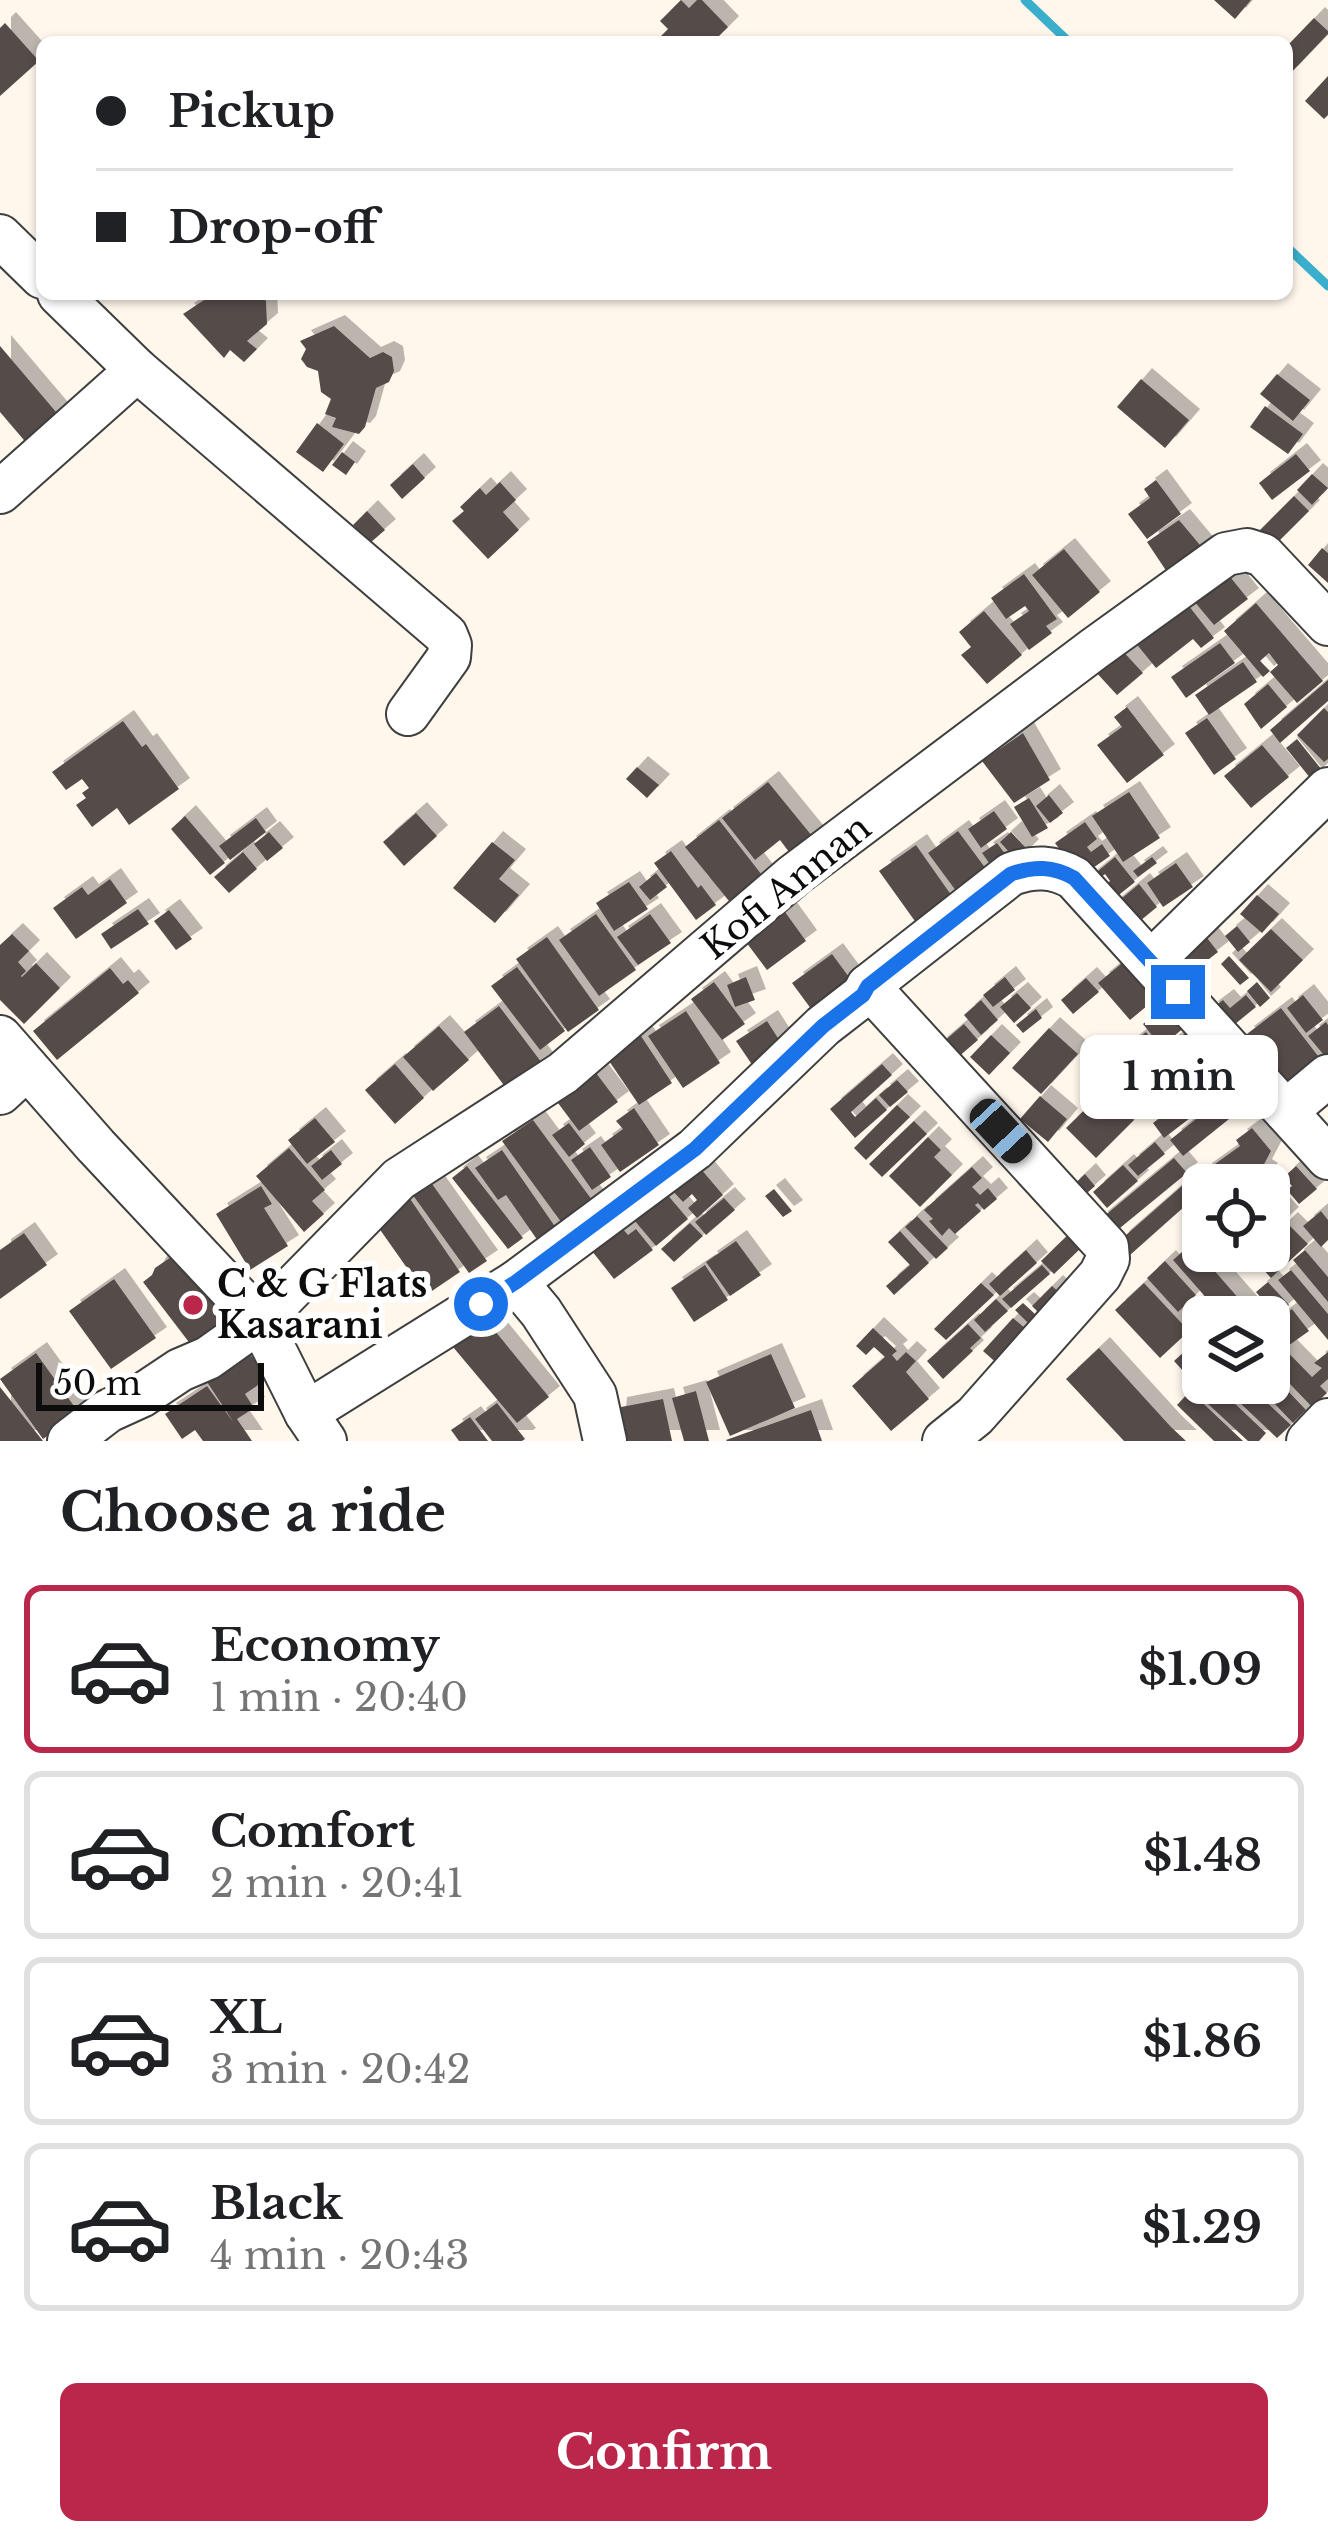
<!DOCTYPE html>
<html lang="en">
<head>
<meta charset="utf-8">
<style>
  :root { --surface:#fff; --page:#f2f2f2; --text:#202124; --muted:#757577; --line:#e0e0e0; --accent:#ba274b }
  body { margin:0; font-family:"Libre Baskerville",serif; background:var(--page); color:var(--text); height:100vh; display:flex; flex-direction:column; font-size:45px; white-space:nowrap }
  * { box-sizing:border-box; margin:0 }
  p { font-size:39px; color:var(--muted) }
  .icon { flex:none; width:66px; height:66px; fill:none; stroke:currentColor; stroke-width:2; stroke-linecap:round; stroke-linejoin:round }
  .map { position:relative; height:1441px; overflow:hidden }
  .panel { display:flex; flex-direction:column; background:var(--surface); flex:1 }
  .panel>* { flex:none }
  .hud { position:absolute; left:36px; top:36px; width:1257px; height:264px; border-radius:18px; box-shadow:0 3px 9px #0004; display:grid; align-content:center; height:264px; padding:0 60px; background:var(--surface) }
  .controls { position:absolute; left:1182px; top:1164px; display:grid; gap:24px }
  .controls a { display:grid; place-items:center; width:108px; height:108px; border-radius:18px; background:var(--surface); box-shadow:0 3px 9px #0004; font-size:60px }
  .scale { position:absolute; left:36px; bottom:30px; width:228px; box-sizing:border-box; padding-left:12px; border:6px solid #0c0c0c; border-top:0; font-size:33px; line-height:42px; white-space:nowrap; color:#0c0c0c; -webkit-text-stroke:9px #fff; paint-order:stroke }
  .end { position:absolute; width:54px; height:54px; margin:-27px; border:15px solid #1a73e8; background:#fff; box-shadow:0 0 0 6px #fff }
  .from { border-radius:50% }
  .bubble { position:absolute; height:84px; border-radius:18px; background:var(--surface); box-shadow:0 3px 9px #0004; font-size:39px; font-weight:700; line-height:84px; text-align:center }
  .car { position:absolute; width:36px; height:72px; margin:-36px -18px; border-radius:15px; box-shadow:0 0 9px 3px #0007; background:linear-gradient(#222 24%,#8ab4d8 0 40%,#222 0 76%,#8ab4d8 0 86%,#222 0) }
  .hud b { display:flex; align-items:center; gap:42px; height:114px; font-size:45px }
  .hud b+b { border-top:3px solid var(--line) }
  .hud i { width:30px; height:30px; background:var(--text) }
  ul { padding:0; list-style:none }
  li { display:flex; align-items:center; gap:36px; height:168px; margin:0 24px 18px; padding:0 36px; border:6px solid var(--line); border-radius:18px }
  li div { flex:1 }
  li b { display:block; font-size:45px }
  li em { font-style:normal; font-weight:700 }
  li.selected { border-color:var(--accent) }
  li>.icon { width:108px; height:108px; stroke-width:1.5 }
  h2 { padding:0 60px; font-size:54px; line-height:144px }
  .button { display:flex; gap:24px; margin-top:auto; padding:24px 60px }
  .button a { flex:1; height:138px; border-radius:18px; background:var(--accent); color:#fff; font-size:48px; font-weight:700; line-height:138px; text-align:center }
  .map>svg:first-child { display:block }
</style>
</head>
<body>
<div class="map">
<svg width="1328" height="1441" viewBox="0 0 1328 1441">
  <defs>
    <filter id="shadow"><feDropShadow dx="11" dy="-11" stdDeviation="0" flood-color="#0004"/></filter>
  </defs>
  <rect width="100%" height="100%" fill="#fff7ec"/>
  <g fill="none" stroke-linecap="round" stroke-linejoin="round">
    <!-- stream -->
    <g stroke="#3aaecb" stroke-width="9">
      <path d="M1025 0 1069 42"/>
      <path d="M1287 247 1328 286"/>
    </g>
  </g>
  <!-- building -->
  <g fill="#554b49" filter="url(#shadow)">
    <path d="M681 0 689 8 697 0H702L728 27 713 42H659L657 40 668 29 660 21Z"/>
    <path d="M1214 0H1251L1235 19Z"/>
    <path d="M1314 18 1328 31V34L1287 77V46Z"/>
    <path d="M5 23 39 61 0 96V28Z"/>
    <path d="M1328 76V115L1324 119 1305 101Z"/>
    <path d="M213 294H259L266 301 267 324 247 341 257 349 244 362 230 350 224 358 183 314Z"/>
    <path d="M334 326 370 358 383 352 392 357 394 371 389 382 376 388 365 427 359 434 332 427 336 418 325 414 331 399 321 392 318 371 307 367 301 359 306 349 300 341Z"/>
    <path d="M0 346 62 419 29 446 0 412Z"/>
    <path d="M1277 374 1310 400 1293 421 1260 394Z"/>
    <path d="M1141 379 1189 420 1165 448 1117 407Z"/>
    <path d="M1265 406 1303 434 1288 454 1250 427Z"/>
    <path d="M317 423 344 444 323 472 296 452Z"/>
    <path d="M342 452 355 462 346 475 332 465Z"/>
    <path d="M1296 454 1310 471 1272 500 1259 483Z"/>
    <path d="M413 464 425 478 402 499 390 485Z"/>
    <path d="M1312 474 1328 488 1312 505 1297 490Z"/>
    <path d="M1156 480 1181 514 1147 539 1128 514 1150 498 1144 489Z"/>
    <path d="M500 482 516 500 503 512 519 530 488 559 452 521 464 511 460 507 480 488 486 495Z"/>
    <path d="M1294 496 1309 511 1275 545 1259 531Z"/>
    <path d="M367 511 385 530 370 543 353 525Z"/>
    <path d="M1179 520 1205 551 1171 578 1147 542Z"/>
    <path d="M1322 548 1328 553V583L1308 565Z"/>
    <path d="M1064 549 1100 592 1068 618 1032 575Z"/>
    <path d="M1227 573 1248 599 1214 625 1193 600Z"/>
    <path d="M1024 574 1057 619 1046 626 1052 633 1029 650 1010 624 1029 611 1025 606 1006 619 991 598Z"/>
    <path d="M1185 601 1214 638 1201 648 1193 639 1156 668 1134 641Z"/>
    <path d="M1256 603 1323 681 1297 703 1270 672 1278 665 1269 653 1260 661 1270 671 1263 677 1224 631Z"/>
    <path d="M984 611 1022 655 987 684 961 655 971 647 959 632Z"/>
    <path d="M1220 643 1235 663 1186 698 1171 677Z"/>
    <path d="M1119 647 1143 673 1117 695 1094 670Z"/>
    <path d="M1243 662 1257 682 1209 715 1195 695Z"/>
    <path d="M1328 680V701L1280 743 1270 730Z"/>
    <path d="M1268 684 1287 707 1261 729 1244 704Z"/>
    <path d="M1127 707 1164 755 1127 783 1097 745 1122 727 1114 717Z"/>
    <path d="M1324 708 1328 712V759L1324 762 1297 735Z"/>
    <path d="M1207 718 1236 759 1214 775 1185 733Z"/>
    <path d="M123 721 142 747 146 744 179 789 129 825 117 808 92 827 76 805 86 798 82 793 89 788 82 779 66 790 52 772Z"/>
    <path d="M1023 733 1050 780 1014 803 982 761Z"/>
    <path d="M1297 739 1322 770 1311 779 1286 748Z"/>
    <path d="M1262 745 1289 777 1251 808 1224 776Z"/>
    <path d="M637 767 659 785 647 798 626 779Z"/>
    <path d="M768 782 817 842 795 860 780 840 755 860 722 818Z"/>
    <path d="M1129 792 1160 838 1123 862 1092 816Z"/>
    <path d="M1049 795 1063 813 1050 823 1036 806Z"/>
    <path d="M1029 798 1048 828 1032 837 1014 807Z"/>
    <path d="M994 811 1007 829 981 848 968 829Z"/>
    <path d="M416 813 437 836 404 866 383 842Z"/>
    <path d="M185 816 225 863 210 875 171 829Z"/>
    <path d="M256 818 266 832 230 860 219 846Z"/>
    <path d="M719 820 762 875 729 901 685 847Z"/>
    <path d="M1085 822 1097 839 1087 847 1091 852 1102 844 1110 856 1080 877 1055 843Z"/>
    <path d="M958 831 992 877 962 899 928 853Z"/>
    <path d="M269 832 283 848 267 861 254 844Z"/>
    <path d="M1011 832 1028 850 1017 861 1000 842Z"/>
    <path d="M492 842 515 860 499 879 519 895 495 923 453 888Z"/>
    <path d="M997 843 1012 863 997 874 982 853Z"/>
    <path d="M916 845 954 899 917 924 879 871Z"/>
    <path d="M671 851 698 888 701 885 716 905 696 920 654 863Z"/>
    <path d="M243 852 257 869 229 893 214 877Z"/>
    <path d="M1115 857 1135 882 1110 902 1100 889 1110 881 1105 874 1091 885 1087 880Z"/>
    <path d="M1152 857 1157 863 1138 877 1133 871Z"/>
    <path d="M1176 863 1193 887 1163 907 1147 883Z"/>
    <path d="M656 873 667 887 650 900 639 887Z"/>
    <path d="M110 879 127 903 76 939 53 908 82 887 88 895Z"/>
    <path d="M629 882 648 909 614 931 596 903Z"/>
    <path d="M1139 884 1157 907 1129 930 1110 908Z"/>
    <path d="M1257 895 1279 914 1262 933 1240 914Z"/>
    <path d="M780 905 806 941 767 970 740 934Z"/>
    <path d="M138 909 149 924 111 949 101 934Z"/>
    <path d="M169 910 192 939 176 950 154 921Z"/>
    <path d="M596 914 636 970 599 996 559 940Z"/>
    <path d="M650 914 671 943 638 965 617 937Z"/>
    <path d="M1237 926 1250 942 1238 952 1225 936Z"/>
    <path d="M1271 929 1303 960 1271 992 1239 960Z"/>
    <path d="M12 934 29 951 18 962 26 971 21 976 22 977 36 963 60 988 24 1024 0 1000V945Z"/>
    <path d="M1204 934 1218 952 1195 970 1180 952Z"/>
    <path d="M547 937 599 1010 568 1032 516 959Z"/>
    <path d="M832 954 860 992 820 1021 792 983Z"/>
    <path d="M1133 954 1165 991 1130 1020 1098 983Z"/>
    <path d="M1229 956 1249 978 1240 985 1221 964Z"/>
    <path d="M517 967 565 1031 540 1050 491 986Z"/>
    <path d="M110 968 123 984 128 980 139 993 57 1060 33 1031Z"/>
    <path d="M746 977 755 1000 735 1007 727 985Z"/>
    <path d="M1005 977 1015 990 993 1007 983 995Z"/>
    <path d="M1086 978 1099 992 1073 1014 1061 1000Z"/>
    <path d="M714 982 745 1024 722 1040 691 999Z"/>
    <path d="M1257 982 1270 998 1260 1007 1247 991Z"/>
    <path d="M1017 993 1031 1008 1014 1023 1000 1007Z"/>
    <path d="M1246 995 1256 1007 1224 1033 1207 1012 1223 1000 1230 1008Z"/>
    <path d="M1303 995 1323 1020 1306 1033 1287 1008Z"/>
    <path d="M1178 996 1223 1050 1178 1087 1167 1074 1207 1041 1186 1026 1161 1047 1143 1024Z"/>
    <path d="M981 1000 998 1020 981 1035 964 1015Z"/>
    <path d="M499 1006 545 1067 509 1092 464 1032Z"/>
    <path d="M1281 1008 1325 1065 1286 1094 1243 1037Z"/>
    <path d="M1036 1009 1042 1018 1023 1033 1016 1025Z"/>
    <path d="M686 1011 720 1063 683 1088 648 1036Z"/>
    <path d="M767 1021 785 1049 755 1069 736 1041Z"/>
    <path d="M1326 1022 1328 1025V1060L1308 1036Z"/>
    <path d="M964 1024 978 1040 950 1064 936 1048Z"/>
    <path d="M439 1026 469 1060 433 1091 403 1057Z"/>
    <path d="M1049 1028 1078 1054 1041 1094 1012 1068Z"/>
    <path d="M1146 1032 1170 1063 1144 1083 1120 1052Z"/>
    <path d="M1187 1032 1198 1046 1177 1062 1166 1047Z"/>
    <path d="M991 1035 1010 1053 989 1075 970 1057Z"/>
    <path d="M641 1036 672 1083 639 1105 607 1058Z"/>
    <path d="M395 1064 424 1098 395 1124 365 1090Z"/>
    <path d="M882 1064 892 1075 851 1112 855 1117 876 1098 887 1110 855 1138 830 1109Z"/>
    <path d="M590 1065 618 1102 579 1131 555 1099Z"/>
    <path d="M1128 1078 1139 1091 1154 1079 1167 1095 1146 1111 1137 1099 1128 1106 1114 1089Z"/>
    <path d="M897 1080 908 1092 890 1107 879 1095Z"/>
    <path d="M1209 1080 1220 1095 1164 1138 1153 1123Z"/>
    <path d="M1106 1089 1115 1098 1103 1109 1108 1114 1118 1104 1134 1120 1096 1158 1066 1128Z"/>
    <path d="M1040 1096 1067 1119 1048 1142 1020 1119Z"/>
    <path d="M1221 1099 1234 1115 1183 1156 1170 1140Z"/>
    <path d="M897 1105 910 1117 866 1160 854 1148Z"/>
    <path d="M634 1108 659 1145 620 1172 601 1145 623 1129 616 1121Z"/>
    <path d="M315 1118 335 1142 307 1164 288 1140Z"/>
    <path d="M533 1120 595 1204 564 1226 502 1141Z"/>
    <path d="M914 1121 927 1134 882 1177 869 1164Z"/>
    <path d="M569 1123 585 1144 569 1157 552 1135Z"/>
    <path d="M1252 1128 1271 1151 1261 1170 1267 1174 1254 1185H1203L1201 1174 1240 1146 1236 1140Z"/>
    <path d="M928 1137 941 1150 934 1157 952 1175 920 1207 889 1176Z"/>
    <path d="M1155 1142 1165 1154 1138 1176 1128 1165Z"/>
    <path d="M590 1147 611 1177 592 1190 571 1160Z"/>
    <path d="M289 1148 325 1190 312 1201 324 1214 304 1232 256 1176Z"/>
    <path d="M331 1150 342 1164 322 1180 311 1166Z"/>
    <path d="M502 1150 563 1238 545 1251 506 1195 498 1200 475 1168Z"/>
    <path d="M1174 1158 1187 1173 1109 1237 1097 1222Z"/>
    <path d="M695 1162 723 1195 697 1218 688 1208 697 1200 692 1194 683 1202 668 1186Z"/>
    <path d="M1123 1165 1138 1181 1107 1208 1093 1192Z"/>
    <path d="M467 1166 523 1238 508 1249 452 1178Z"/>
    <path d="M1296 1166 1317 1189 1299 1204 1287 1190 1292 1186 1284 1177Z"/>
    <path d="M972 1167 982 1178 972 1187 980 1195 988 1188 997 1199 984 1210 978 1203 975 1205 981 1211 955 1234 949 1228 942 1236 929 1221 933 1219 924 1210Z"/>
    <path d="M425 1174 487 1261 469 1273 407 1187Z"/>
    <path d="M1085 1174 1095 1186 1079 1200 1069 1189Z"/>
    <path d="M1191 1178 1203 1190 1130 1255 1118 1242Z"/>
    <path d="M261 1186 272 1204 264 1208 288 1246 250 1270 216 1214Z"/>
    <path d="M774 1189 792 1211 783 1217 765 1196Z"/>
    <path d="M404 1190 460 1272 426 1295 369 1214Z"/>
    <path d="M666 1193 688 1219 656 1246 634 1220Z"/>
    <path d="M1269 1197 1288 1218 1269 1235Z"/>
    <path d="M724 1198 735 1210 706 1235 695 1222Z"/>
    <path d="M1321 1211 1328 1220V1240L1321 1247 1303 1226Z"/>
    <path d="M917 1216 948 1248 936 1259 905 1227Z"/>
    <path d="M690 1223 703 1236 674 1262 661 1249Z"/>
    <path d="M1287 1223 1308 1244 1271 1278 1251 1256 1256 1251H1269V1240Z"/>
    <path d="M622 1228 628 1235 636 1229 653 1250 614 1279 592 1251Z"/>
    <path d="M900 1231 929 1263 894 1295 886 1286 910 1265 888 1242Z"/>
    <path d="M1071 1232 1083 1246 1054 1274 1041 1261Z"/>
    <path d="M24 1233 47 1265 0 1299V1250Z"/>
    <path d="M736 1241 761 1275 730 1296 706 1262Z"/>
    <path d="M1191 1244 1255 1317H1223L1173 1260Z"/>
    <path d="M1026 1250 1037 1263 1000 1296 989 1284Z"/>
    <path d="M1305 1250 1328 1277V1302L1293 1260Z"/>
    <path d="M171 1257 227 1306 220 1339 198 1354 143 1282 152 1275 155 1268Z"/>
    <path d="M1165 1261 1196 1295 1178 1312 1147 1278Z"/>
    <path d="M705 1265 728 1300 694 1322 671 1288Z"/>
    <path d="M1042 1265 1050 1274 1011 1308 1002 1299Z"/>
    <path d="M1291 1270 1328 1314V1340L1278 1280Z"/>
    <path d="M114 1279 156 1338 111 1369 69 1311Z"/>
    <path d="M1268 1282 1289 1305 1269 1322V1317H1264L1258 1310 1266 1303 1256 1292Z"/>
    <path d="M981 1283 994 1295 946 1340 934 1329Z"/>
    <path d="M1144 1283 1189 1331 1160 1358 1115 1310Z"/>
    <path d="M1052 1286 1063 1296 1032 1327 1015 1310 1023 1303 1035 1314 1037 1311 1032 1306Z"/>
    <path d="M1201 1298 1219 1317H1203V1326L1188 1311Z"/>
    <path d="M996 1299 1008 1311 985 1332 974 1320Z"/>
    <path d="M1292 1309 1309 1331 1288 1346 1272 1324Z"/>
    <path d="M1013 1318 1038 1339 1008 1373 983 1351Z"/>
    <path d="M486 1320 549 1397 517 1423 453 1347Z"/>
    <path d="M968 1324 981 1338 970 1348 973 1351 943 1379 927 1361Z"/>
    <path d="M873 1328 897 1351 892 1355 897 1361 906 1352 916 1361 906 1372 929 1399 891 1431 852 1386 885 1357 874 1347 866 1355 856 1346Z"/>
    <path d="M1269 1333 1312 1377 1322 1368 1314 1363 1328 1352V1379L1320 1386 1327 1393 1312 1407 1269 1362Z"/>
    <path d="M1198 1339 1203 1345V1376L1194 1383 1174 1361Z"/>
    <path d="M1099 1348 1171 1427 1186 1441H1124L1066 1379Z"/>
    <path d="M248 1351 267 1379 245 1394 254 1408 237 1419 252 1441H203L195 1430 182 1439 165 1414 207 1386 234 1423 205 1379Z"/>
    <path d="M36 1353 79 1413 43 1439 0 1379Z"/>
    <path d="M771 1354 795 1408 730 1436 706 1382Z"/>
    <path d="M1269 1371 1306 1410 1293 1423 1255 1383H1269Z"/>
    <path d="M1201 1383H1213L1266 1433 1259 1441H1248L1194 1391Z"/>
    <path d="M1219 1383H1246L1291 1425 1277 1438Z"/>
    <path d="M0 1387 43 1441H0Z"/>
    <path d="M696 1391 709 1441H684L672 1398Z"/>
    <path d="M1190 1391 1243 1441H1214L1177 1405Z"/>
    <path d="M663 1399 672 1441H613L616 1408Z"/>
    <path d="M497 1403 525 1439 522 1441H492L475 1419Z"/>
    <path d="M811 1410 822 1441H727L726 1440Z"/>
    <path d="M470 1417 488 1441H459L451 1430Z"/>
  </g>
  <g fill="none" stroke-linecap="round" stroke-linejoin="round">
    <!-- minor casing -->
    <g stroke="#3f3f3f" stroke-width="46">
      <g id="minor">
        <path d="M0 236 42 277"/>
        <path d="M59 294 137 370 446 635 450 645 449 657 408 714"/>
        <path d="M0 492 137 370"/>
        <path d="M1151 962 1328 789"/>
        <path d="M868 986 1107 1247 1108 1259 1100 1275 975 1416 944 1441"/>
        <path d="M0 1037 96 1146 260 1321 306 1413 325 1441"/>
        <path d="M0 1093 27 1068"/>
        <path d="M1286 1111 1328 1076"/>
        <path d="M516 1282 541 1312 595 1395 605 1441"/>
        <path d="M306 1413 516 1282 695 1149 823 1026 863 995 868 986 1011 874C1034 866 1053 866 1074 878L1328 1158"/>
        <path d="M69 1441 108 1411 141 1396 180 1370 208 1358 260 1321 399 1179 563 1073 794 875 1094 649 1226 554 1247 550 1263 555 1328 624"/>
        <path d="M1308 1441 1328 1420"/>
      </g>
    </g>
    <!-- minor -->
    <use href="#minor" stroke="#fff" stroke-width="42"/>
  </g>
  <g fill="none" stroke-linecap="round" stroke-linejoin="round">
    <!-- route -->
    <path stroke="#1a73e8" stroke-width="15" d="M481 1304 516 1282 695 1149 823 1026 863 995 868 986 1011 874C1034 866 1053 866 1074 878L1178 992"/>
  </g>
  <!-- markers -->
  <circle fill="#ba274b" stroke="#fff" stroke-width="4.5" cx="193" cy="1305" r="12"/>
  <g text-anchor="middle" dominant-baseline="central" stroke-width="12" stroke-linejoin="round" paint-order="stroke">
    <!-- street labels -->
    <g font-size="36" fill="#0c0c0c" stroke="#fff">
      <text transform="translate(786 887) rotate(-39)">Kofi Annan</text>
    </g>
    <!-- poi labels -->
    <g font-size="36" font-weight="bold" fill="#0c0c0c" stroke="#fff" text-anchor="start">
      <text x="217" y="1284">C &amp; G Flats<tspan x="217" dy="41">Kasarani</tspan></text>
    </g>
  </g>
</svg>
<div class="controls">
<a><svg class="icon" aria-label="locate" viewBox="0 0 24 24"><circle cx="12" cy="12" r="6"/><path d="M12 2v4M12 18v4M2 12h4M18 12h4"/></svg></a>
<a><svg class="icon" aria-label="layers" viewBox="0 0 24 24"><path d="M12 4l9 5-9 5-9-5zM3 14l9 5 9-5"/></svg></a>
</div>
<div class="scale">50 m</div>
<i class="end from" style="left:481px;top:1304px"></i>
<i class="end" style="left:1178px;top:992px"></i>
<div class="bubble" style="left:1080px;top:1035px;width:198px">1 min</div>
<i class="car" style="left:1001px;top:1131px;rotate:137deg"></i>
<div class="hud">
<b><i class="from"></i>Pickup</b>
<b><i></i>Drop-off</b>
</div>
</div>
<section class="panel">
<h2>Choose a ride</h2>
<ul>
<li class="selected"><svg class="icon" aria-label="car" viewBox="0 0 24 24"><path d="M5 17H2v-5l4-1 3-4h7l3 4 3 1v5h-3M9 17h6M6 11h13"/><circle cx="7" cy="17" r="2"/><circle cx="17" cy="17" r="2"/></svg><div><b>Economy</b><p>1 min · 20:40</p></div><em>$1.09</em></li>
<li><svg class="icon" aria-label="car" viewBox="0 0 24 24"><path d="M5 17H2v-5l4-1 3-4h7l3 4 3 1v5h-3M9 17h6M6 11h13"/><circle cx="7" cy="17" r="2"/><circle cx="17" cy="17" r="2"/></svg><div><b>Comfort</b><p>2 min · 20:41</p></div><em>$1.48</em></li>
<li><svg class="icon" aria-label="car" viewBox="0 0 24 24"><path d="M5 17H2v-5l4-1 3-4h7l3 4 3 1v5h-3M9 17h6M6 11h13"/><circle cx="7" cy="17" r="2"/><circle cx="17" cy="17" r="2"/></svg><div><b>XL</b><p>3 min · 20:42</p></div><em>$1.86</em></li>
<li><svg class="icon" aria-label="car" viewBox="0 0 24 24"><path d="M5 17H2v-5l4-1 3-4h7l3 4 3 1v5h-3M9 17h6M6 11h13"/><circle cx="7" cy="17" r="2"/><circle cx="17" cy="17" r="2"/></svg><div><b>Black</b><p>4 min · 20:43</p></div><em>$1.29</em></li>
</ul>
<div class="button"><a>Confirm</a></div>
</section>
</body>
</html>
